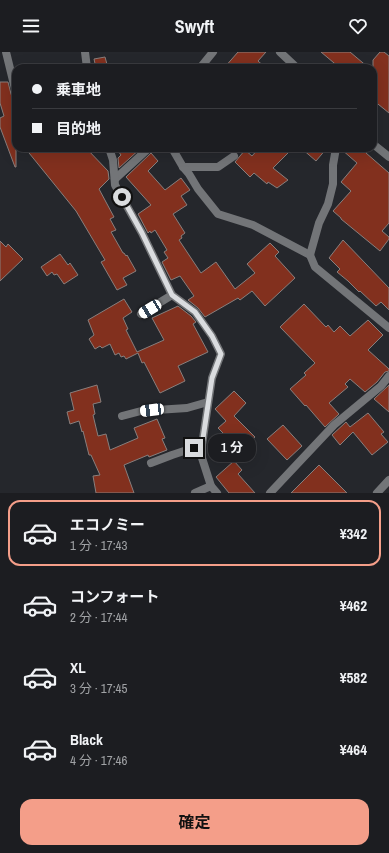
<!DOCTYPE html>
<html lang="ja">
<head>
<meta charset="utf-8">
<style>
  :root { --surface:#1c1d21; --page:#292a2e; --text:#f1f3f6; --muted:#a0a2a5; --line:#3a3b3f; --accent:#f49e89 }
  body { margin:0; font-family:"Archivo Narrow","Noto Sans JP",sans-serif; background:var(--page); color:var(--text); height:100vh; display:flex; flex-direction:column; font-size:15px; white-space:nowrap }
  * { box-sizing:border-box; margin:0 }
  p { font-size:13px; color:var(--muted) }
  .icon { flex:none; width:22px; height:22px; fill:none; stroke:currentColor; stroke-width:2; stroke-linecap:round; stroke-linejoin:round }
  .map { position:relative; height:441px; overflow:hidden }
  .drawer { display:flex; flex-direction:column; background:var(--surface); flex:1 }
  .drawer>* { flex:none }
  .hud { position:absolute; left:12px; top:12px; width:365px; height:88px; border-radius:12px; box-shadow:0 4px 16px #0002,0 0 0 1px var(--line); display:grid; align-content:center; height:88px; padding:0 20px; background:var(--surface) }
  .end { position:absolute; width:18px; height:18px; margin:-9px; border:5px solid #dadcdf; background:#111; box-shadow:0 0 0 2px #111 }
  .from { border-radius:50% }
  .bubble { position:absolute; height:28px; border-radius:12px; background:var(--surface); box-shadow:0 4px 16px #0002,0 0 0 1px var(--line); font-size:13px; font-weight:700; line-height:28px; text-align:center }
  .car { position:absolute; width:12px; height:24px; margin:-12px -6px; border-radius:5px; box-shadow:0 0 3px 1px #0007; background:linear-gradient(#fff 24%,#345 0 40%,#fff 0 76%,#345 0 86%,#fff 0) }
  .hud b { display:flex; align-items:center; gap:14px; height:38px; font-size:15px }
  .hud b+b { border-top:1px solid var(--line) }
  .hud i { width:10px; height:10px; background:var(--text) }
  ul { padding:7px 0 0; list-style:none }
  li { display:flex; align-items:center; gap:12px; height:66px; margin:0 8px 6px; padding:0 12px; border:2px solid transparent; border-radius:12px }
  li div { flex:1 }
  li b { display:block; font-size:15px }
  li em { font-style:normal; font-weight:700 }
  li.selected { border-color:var(--accent) }
  li>.icon { width:36px; height:36px; stroke-width:1.5 }
  .primary-button { display:flex; gap:8px; margin-top:auto; padding:8px 20px }
  .primary-button a { flex:1; height:46px; border-radius:12px; background:var(--accent); color:#111; font-size:16px; font-weight:700; line-height:46px; text-align:center }
  header { display:flex; justify-content:space-between; align-items:center; height:52px; padding:0 20px; background:var(--surface); font-size:18px; font-weight:700 }
  .map>svg:first-child { display:block }
</style>
</head>
<body>
<header><svg class="icon" aria-label="menu" viewBox="0 0 24 24"><path d="M4 6h16M4 12h16M4 18h16"/></svg>Swyft<svg class="icon" aria-label="heart" viewBox="0 0 24 24"><path d="M12 20l-8-8c-3-5 5-10 8-4 3-6 11-1 8 4z"/></svg></header>
<div class="map">
<svg width="389" height="441" viewBox="0 0 389 441">
  <rect width="100%" height="100%" fill="#25272c"/>
  <!-- building -->
  <g fill="#82301e" stroke="#887f7d">
    <path d="M238 0H266L258 9 266 16H224Z"/>
    <path d="M321 0H350L369 16H340Z"/>
    <path d="M380 0H384L389 4V61L373 48V8Z"/>
    <path d="M105 5 108 16H96L94 7Z"/>
    <path d="M0 30H8L11 42 16 53V115H15L0 75V66L4 64 0 51Z"/>
    <path d="M25 96H86L108 119 109 127 99 137 114 165 110 167 116 178 111 180 123 201H124L126 204 127 203 136 219 123 226 127 233 117 238 101 210 105 208 76 159Z"/>
    <path d="M116 96H141L119 116 118 106 121 103Z"/>
    <path d="M259 96H293L273 116 288 128 277 136 268 130 267 132 254 121 250 125 235 110 245 98 252 104Z"/>
    <path d="M301 96H327L316 109Z"/>
    <path d="M341 96H369L366 101 389 121V171L382 179 389 185V187L380 199 341 167V166L333 159 351 139 341 130 357 111 341 97Z"/>
    <path d="M151 101 158 109 148 119 165 138 181 126 190 138 181 144 187 153 173 162 185 181 181 184 182 186 179 188 201 221 216 210 235 237 255 221 247 212 270 191 279 200 275 204 295 226 265 254 252 239 240 248 238 246 205 265 198 256 188 248 194 244 180 224 171 228 162 210 168 206 164 200 167 198 155 178 151 181 150 179 148 181 138 162 151 153 126 125Z"/>
    <path d="M343 188 389 236V258L381 250 376 254 360 239 359 240 348 229 337 220 340 217 329 206Z"/>
    <path d="M0 189 6 195 8 192 23 207 0 229Z"/>
    <path d="M60 202 68 213 70 211 78 223 64 232 57 222 54 223 52 220 47 224 41 215Z"/>
    <path d="M124 247 132 260 123 266 128 277 126 278 137 300 164 288 152 266 178 254 191 264 196 270 193 272 208 300 178 314 185 329 160 341 144 310 142 311 138 301 126 307 124 304 121 305 119 301 115 303 110 292 102 296 100 294 95 297 89 287 94 283 88 268Z"/>
    <path d="M304 252 326 275 328 273 334 280 340 274 350 284 368 268 383 283 368 298 389 317V319L385 320 377 330 365 340 350 327 345 332 348 335 329 351 339 362 325 375 306 353 305 354 290 337 306 323 304 321 315 311 280 275Z"/>
    <path d="M97 333 101 350 93 352 95 362 93 363 98 384 106 382 110 398 138 386 134 376 157 367 165 386 162 387 167 398 149 405 148 403 124 413 134 441H96L93 424 100 423 91 403H89L83 379 82 380 79 369 70 372 67 360 74 358 70 341Z"/>
    <path d="M389 333V360L374 347Z"/>
    <path d="M234 339 246 351 234 364 255 385 229 410 218 398 221 396 216 391 225 383 218 376 226 369 215 357Z"/>
    <path d="M368 361 384 380 381 382 388 390 372 403 353 380 340 393 332 383 346 370 350 375Z"/>
    <path d="M283 373 302 394 287 408 267 387Z"/>
    <path d="M234 409 242 418 238 422 255 441H229L216 425Z"/>
    <path d="M319 413 347 441H291Z"/>
  </g>
  <g fill="none" stroke-linecap="round" stroke-linejoin="round">
    <!-- service -->
    <g stroke="#737578" stroke-width="8">
      <path d="M6 0 16 41"/>
      <path d="M183 115H218L234 104"/>
      <path d="M115 127 149 96"/>
      <path d="M141 262 172 243"/>
      <path d="M122 364 141 359 187 356 208 350"/>
      <path d="M151 411 172 403 202 393"/>
      <path d="M195 441 211 434"/>
      <path d="M377 441 389 428"/>
    </g>
    <!-- minor -->
    <g stroke="#737578" stroke-width="8">
      <path d="M85 0 87 16"/>
      <path d="M280 0 297 16"/>
      <path d="M200 16 213 0"/>
      <path d="M373 92 389 105"/>
      <path d="M109 96 113 108 115 133 142 181 172 243 195 260 212 284 221 302 212 326 202 393V406L211 434 217 441"/>
      <path d="M172 96 183 115 189 122 198 137 218 162 253 173 310 203"/>
      <path d="M336 96 333 113V132L328 152 319 171 310 203 315 215 389 276"/>
      <path d="M270 441 334 373 381 334 389 324"/>
    </g>
  </g>
  <g fill="none" stroke-linecap="round" stroke-linejoin="round">
    <!-- route -->
    <path stroke="#dadcdf" stroke-width="5" d="M122 145 142 181 172 243 195 260 212 284 221 302 212 326 202 393 194 396"/>
  </g>
</svg>
<i class="end from" style="left:122px;top:145px"></i>
<i class="end" style="left:194px;top:396px"></i>
<div class="bubble" style="left:208px;top:382px;width:48px">1 分</div>
<i class="car" style="left:150px;top:257px;rotate:239deg"></i>
<i class="car" style="left:152px;top:358px;rotate:263deg"></i>
<div class="hud">
<b><i class="from"></i>乗車地</b>
<b><i></i>目的地</b>
</div>
</div>
<section class="drawer">
<ul>
<li class="selected"><svg class="icon" aria-label="car" viewBox="0 0 24 24"><path d="M5 17H2v-5l4-1 3-4h7l3 4 3 1v5h-3M9 17h6M6 11h13"/><circle cx="7" cy="17" r="2"/><circle cx="17" cy="17" r="2"/></svg><div><b>エコノミー</b><p>1 分 · 17:43</p></div><em>¥342</em></li>
<li><svg class="icon" aria-label="car" viewBox="0 0 24 24"><path d="M5 17H2v-5l4-1 3-4h7l3 4 3 1v5h-3M9 17h6M6 11h13"/><circle cx="7" cy="17" r="2"/><circle cx="17" cy="17" r="2"/></svg><div><b>コンフォート</b><p>2 分 · 17:44</p></div><em>¥462</em></li>
<li><svg class="icon" aria-label="car" viewBox="0 0 24 24"><path d="M5 17H2v-5l4-1 3-4h7l3 4 3 1v5h-3M9 17h6M6 11h13"/><circle cx="7" cy="17" r="2"/><circle cx="17" cy="17" r="2"/></svg><div><b>XL</b><p>3 分 · 17:45</p></div><em>¥582</em></li>
<li><svg class="icon" aria-label="car" viewBox="0 0 24 24"><path d="M5 17H2v-5l4-1 3-4h7l3 4 3 1v5h-3M9 17h6M6 11h13"/><circle cx="7" cy="17" r="2"/><circle cx="17" cy="17" r="2"/></svg><div><b>Black</b><p>4 分 · 17:46</p></div><em>¥464</em></li>
</ul>
<div class="primary-button"><a>確定</a></div>
</section>
</body>
</html>
